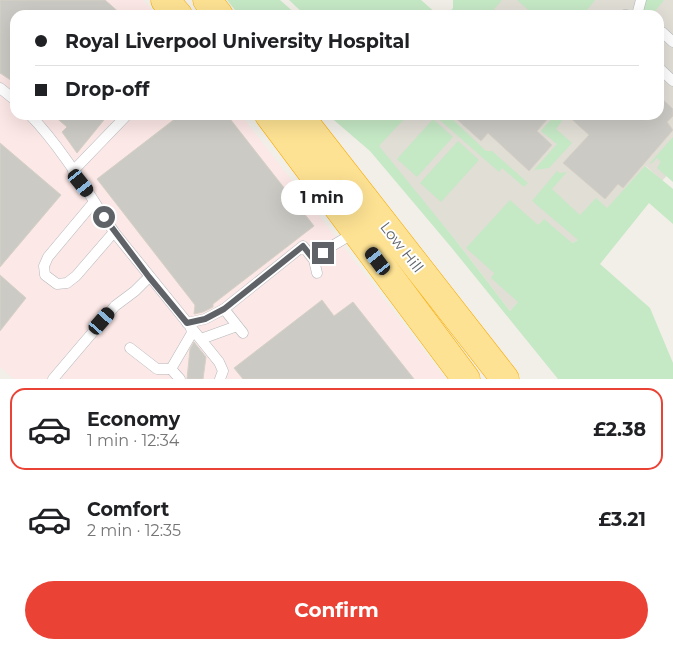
<!DOCTYPE html>
<html lang="en">
<head>
<meta charset="utf-8">
<style>
  :root { --surface:#fff; --page:#f2f2f2; --text:#202124; --muted:#757577; --line:#e0e0e0; --accent:#ea4335 }
  body { margin:0; font-family:Montserrat,sans-serif; background:var(--page); color:var(--text); height:100vh; display:flex; flex-direction:column; font-size:19px; white-space:nowrap }
  * { box-sizing:border-box; margin:0 }
  p { font-size:16px; color:var(--muted) }
  .icon { flex:none; width:28px; height:28px; fill:none; stroke:currentColor; stroke-width:2; stroke-linecap:round; stroke-linejoin:round }
  .map { position:relative; height:379px; overflow:hidden }
  .drawer { display:flex; flex-direction:column; background:var(--surface); flex:1 }
  .drawer>* { flex:none }
  .hud { position:absolute; left:10px; top:10px; width:654px; height:110px; border-radius:15px; box-shadow:0 5px 20px #0002; display:grid; align-content:center; height:110px; padding:0 25px; background:var(--surface) }
  .end { position:absolute; width:22px; height:22px; margin:-11px; border:6px solid #5f6368; background:#fff; box-shadow:0 0 0 2px #fff }
  .from { border-radius:50% }
  .bubble { position:absolute; height:35px; border-radius:18px; background:var(--surface); box-shadow:0 5px 20px #0002; font-size:16px; font-weight:700; line-height:35px; text-align:center }
  .car { position:absolute; width:15px; height:30px; margin:-15px -8px; border-radius:6px; box-shadow:0 0 4px 1px #0007; background:linear-gradient(#222 24%,#8ab4d8 0 40%,#222 0 76%,#8ab4d8 0 86%,#222 0) }
  .hud b { display:flex; align-items:center; gap:18px; height:48px; font-size:19px }
  .hud b+b { border-top:1px solid var(--line) }
  .hud i { width:12px; height:12px; background:var(--text) }
  ul { padding:9px 0 0; list-style:none }
  li { display:flex; align-items:center; gap:15px; height:82px; margin:0 10px 8px; padding:0 15px; border:2px solid transparent; border-radius:15px }
  li div { flex:1 }
  li b { display:block; font-size:19px }
  li em { font-style:normal; font-weight:700 }
  li.on { border-color:var(--accent) }
  li>.icon { width:45px; height:45px; stroke-width:1.5 }
  .primary-button { display:flex; gap:10px; margin-top:auto; padding:10px 25px }
  .primary-button a { flex:1; height:58px; border-radius:30px; background:var(--accent); color:#fff; font-size:20px; font-weight:700; line-height:58px; text-align:center }
  .map>svg:first-child { display:block }
</style>
</head>
<body>
<div class="map">
<svg width="673" height="379" viewBox="0 0 673 379">
  <rect width="100%" height="100%" fill="#f1efe8"/>
  <!-- education -->
  <path fill="#e1ded6" d="M488 0H673V169L662 181 646 166 578 240 572 243 510 311 457 242 369 137 387 115H659V15H475Z"/>
  <!-- medical -->
  <path fill="#fce8e6" d="M0 0H143L156 15H15V115H241L446 379H14L0 367Z"/>
  <!-- green -->
  <g fill="#c5e8c5">
    <path d="M227 0H280L297 15H239Z"/>
    <path d="M289 0H421L438 15H305Z"/>
    <path d="M453 0H502L489 15H447L453 8Z"/>
    <path d="M517 0H595L583 15H534Z"/>
    <path d="M646 0H664L652 15H643Z"/>
    <path d="M328 115H408L379 146 457 242 510 311 518 302 491 278 494 273 466 248 510 200 538 225 544 219 572 243 578 240 532 201 557 171 560 173 567 172 552 189 580 215 596 198 607 208 645 166 673 189V224L649 203 600 264 650 308 673 363V379H558L451 247 370 151Z"/>
    <path d="M434 115H448L486 151H492L528 183 524 187 502 168 499 172Z"/>
    <path d="M555 115 562 121 556 129 572 143 549 168 534 170 557 144 541 131Z"/>
    <path d="M433 119 453 137 417 177 397 159Z"/>
    <path d="M673 137V182L657 168 661 162 657 158 651 164 650 163Z"/>
    <path d="M458 141 479 160 441 202 420 183Z"/>
  </g>
  <!-- building -->
  <g fill="#cccac5" stroke="#d6d1c6">
    <path d="M0 0H105L122 15H15V83L0 73Z"/>
    <path d="M659 96 673 109V116L667 122 673 130 623 188 618 184 605 199 563 163 589 135 567 115H659Z"/>
    <path d="M53 115H108L77 153 62 132 67 127Z"/>
    <path d="M180 115H227L314 226 213 304V307L203 312 194 314 195 305 97 179Z"/>
    <path d="M452 115H551L537 131 552 145 529 171 488 133 481 141Z"/>
    <path d="M0 143 61 195 0 267Z"/>
    <path d="M0 275 26 298 0 331Z"/>
    <path d="M322 300 334 316 353 302 414 379H243L234 368Z"/>
    <path d="M194 342 206 357 203 379H187L190 349Z"/>
  </g>
  <g fill="none" stroke-linecap="round" stroke-linejoin="round">
    <!-- lane casing -->
    <g stroke="#b5b8bc" stroke-width="11">
      <g id="lane">
        <path d="M624 15H627"/>
        <path d="M637 15 641 0"/>
        <path d="M659 35 662 32 673 42"/>
        <path d="M659 68 673 81"/>
        <path d="M0 88 15 100"/>
        <path d="M30 115C62 148 89 194 114 232L76 276 67 283 57 284 45 275 44 266 48 257 94 202"/>
        <path d="M73 171 127 115"/>
        <path d="M114 232 219 362 223 371 220 379"/>
        <path d="M314 260 332 246 354 233"/>
        <path d="M224 309 243 333"/>
        <path d="M187 323 205 319 224 309 303 246 314 260 317 273"/>
        <path d="M201 339 237 326"/>
        <path d="M130 348 157 369H171"/>
        <path d="M53 379 115 306 135 291 149 277"/>
        <path d="M180 379 171 369 192 333 191 328"/>
      </g>
    </g>
    <!-- highway casing -->
    <g stroke="#f9ab00" stroke-width="29">
      <g id="highway">
        <path d="M165 0 178 15"/>
        <path d="M207 0 219 15"/>
        <path d="M269 115 466 379"/>
        <path d="M299 115 505 379"/>
      </g>
    </g>
    <!-- lane -->
    <use href="#lane" stroke="#fff" stroke-width="10"/>
    <!-- highway -->
    <use href="#highway" stroke="#fde293" stroke-width="28"/>
  </g>
  <g fill="none" stroke-linecap="round" stroke-linejoin="round">
    <!-- route -->
    <path stroke="#5f6368" stroke-width="6" d="M104 217 149 277 187 323 205 319 224 309 303 246 314 260 323 253"/>
  </g>
  <g text-anchor="middle" dominant-baseline="central" stroke-width="4" stroke-linejoin="round" paint-order="stroke">
    <!-- street labels -->
    <g font-size="15" fill="#5f6368" stroke="#fff">
      <text transform="translate(402 247) rotate(52)">Low Hill</text>
    </g>
  </g>
</svg>
<i class="end from" style="left:104px;top:217px"></i>
<i class="end" style="left:323px;top:253px"></i>
<div class="bubble" style="left:281px;top:180px;width:82px">1 min</div>
<i class="car" style="left:81px;top:183px;rotate:141deg"></i>
<i class="car" style="left:378px;top:261px;rotate:323deg"></i>
<i class="car" style="left:102px;top:321px;rotate:41deg"></i>
<div class="hud">
<b><i class="from"></i>Royal Liverpool University Hospital</b>
<b><i></i>Drop-off</b>
</div>
</div>
<section class="drawer">
<ul>
<li class="on"><svg class="icon" aria-label="car" viewBox="0 0 24 24"><path d="M5 17H2v-5l4-1 3-4h7l3 4 3 1v5h-3M9 17h6M6 11h13"/><circle cx="7" cy="17" r="2"/><circle cx="17" cy="17" r="2"/></svg><div><b>Economy</b><p>1 min · 12:34</p></div><em>£2.38</em></li>
<li><svg class="icon" aria-label="car" viewBox="0 0 24 24"><path d="M5 17H2v-5l4-1 3-4h7l3 4 3 1v5h-3M9 17h6M6 11h13"/><circle cx="7" cy="17" r="2"/><circle cx="17" cy="17" r="2"/></svg><div><b>Comfort</b><p>2 min · 12:35</p></div><em>£3.21</em></li>
</ul>
<div class="primary-button"><a>Confirm</a></div>
</section>
</body>
</html>
